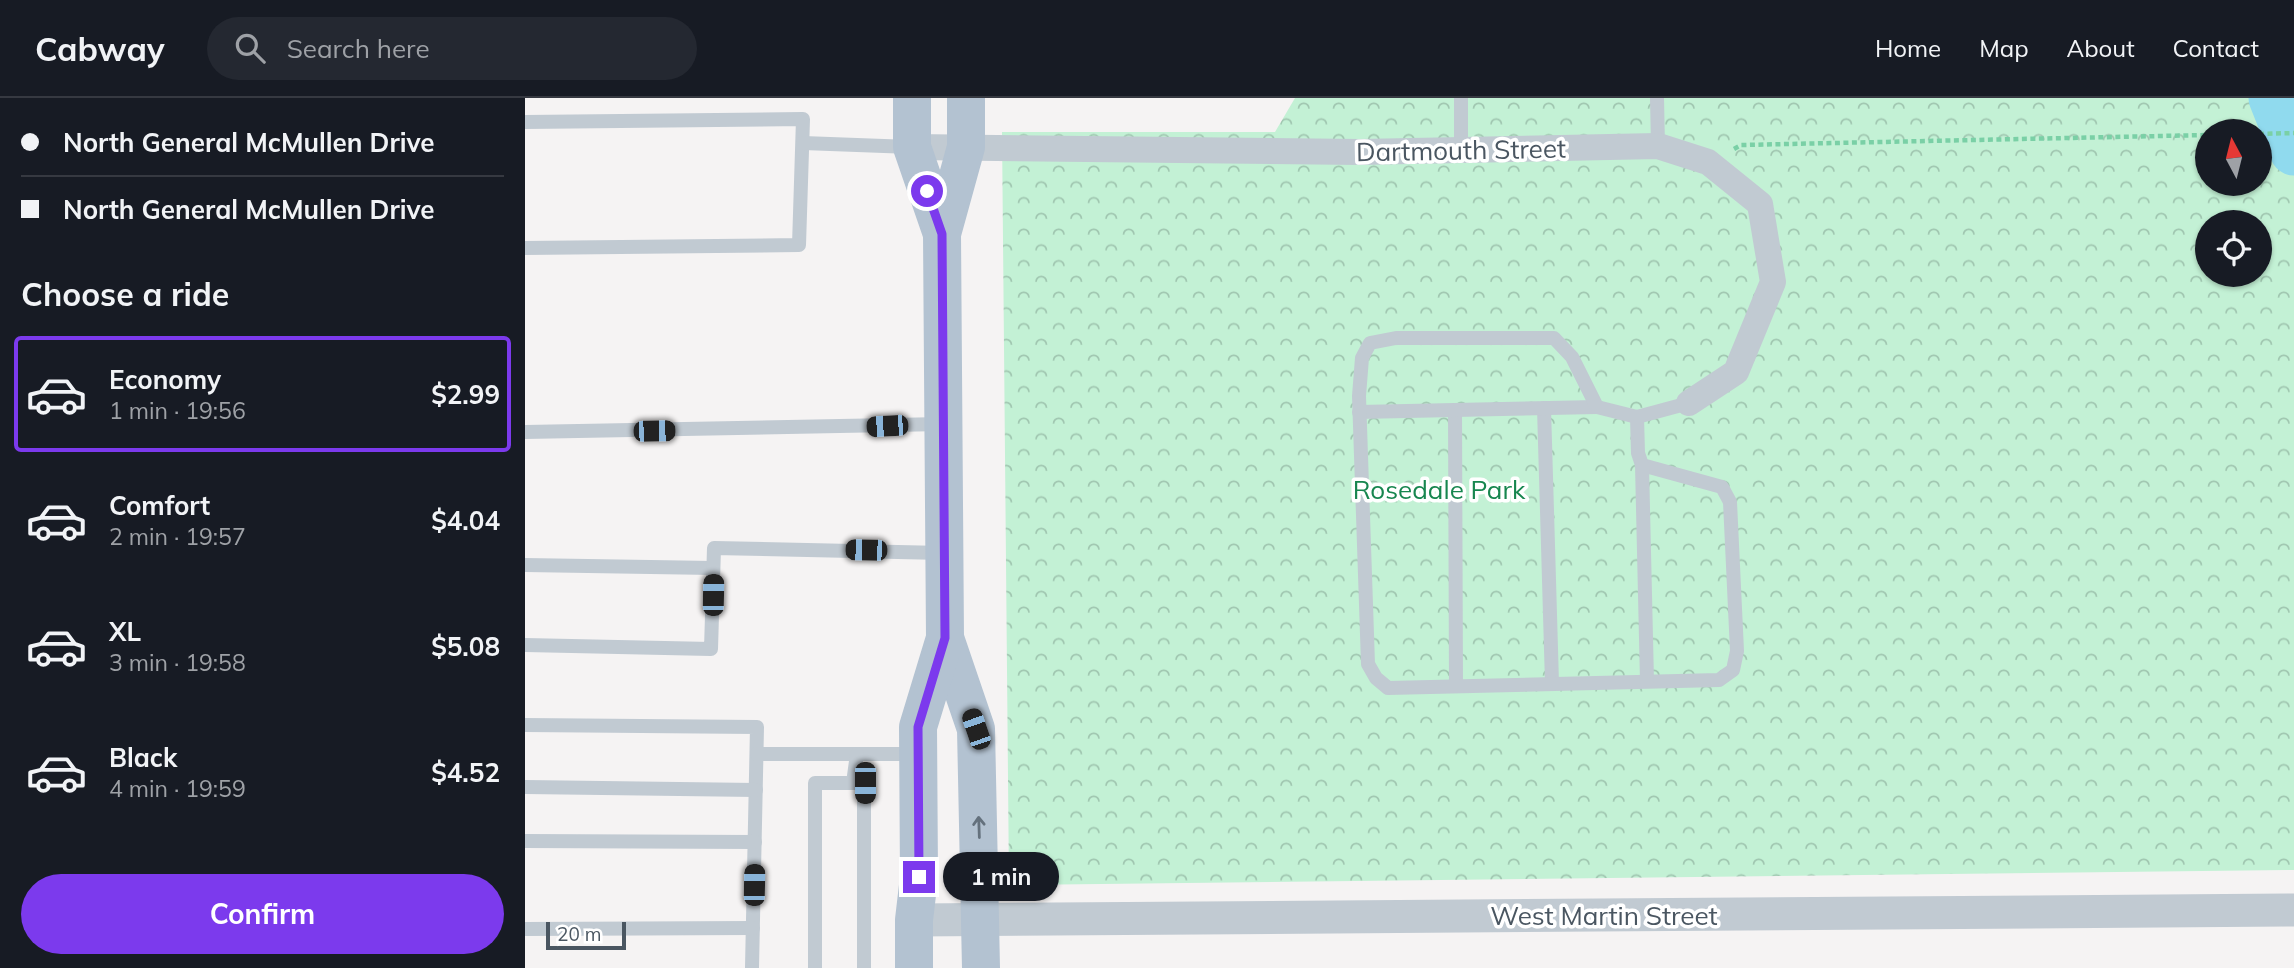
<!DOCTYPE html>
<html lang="en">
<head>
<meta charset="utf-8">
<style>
  :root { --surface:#171b24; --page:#242831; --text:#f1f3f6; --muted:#9ea1a6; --line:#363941; --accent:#7c3aed }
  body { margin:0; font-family:Mulish,sans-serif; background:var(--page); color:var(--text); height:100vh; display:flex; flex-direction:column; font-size:26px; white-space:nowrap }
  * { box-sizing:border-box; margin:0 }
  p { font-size:23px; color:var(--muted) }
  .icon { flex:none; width:38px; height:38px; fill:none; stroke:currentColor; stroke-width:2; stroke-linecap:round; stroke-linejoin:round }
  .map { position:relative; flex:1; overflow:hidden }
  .drawer { display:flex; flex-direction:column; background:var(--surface); width:525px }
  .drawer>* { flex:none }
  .guide { display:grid; align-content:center; height:154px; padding:0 21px; background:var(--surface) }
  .needle { width:46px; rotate:353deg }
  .tools { position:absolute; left:1670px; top:21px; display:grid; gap:14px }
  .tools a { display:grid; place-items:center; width:77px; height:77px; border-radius:50%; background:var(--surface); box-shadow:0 2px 5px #0004; font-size:35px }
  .scale { position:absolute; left:21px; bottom:18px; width:80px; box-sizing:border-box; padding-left:7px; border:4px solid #4a5661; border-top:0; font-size:19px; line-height:24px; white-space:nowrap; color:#4a5661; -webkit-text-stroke:5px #fff; paint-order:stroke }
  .end { position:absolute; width:32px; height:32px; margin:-16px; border:9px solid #7c3aed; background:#fff; box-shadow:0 0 0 4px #fff }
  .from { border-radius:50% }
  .bubble { position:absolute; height:49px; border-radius:24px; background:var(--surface); box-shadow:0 2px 5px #0004; font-size:23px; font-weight:700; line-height:49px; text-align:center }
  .car { position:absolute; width:21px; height:42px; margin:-21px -10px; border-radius:9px; box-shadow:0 0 5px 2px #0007; background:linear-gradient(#222 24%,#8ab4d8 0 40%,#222 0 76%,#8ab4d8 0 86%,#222 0) }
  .guide b { display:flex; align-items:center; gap:24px; height:66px; font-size:26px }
  .guide b+b { border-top:2px solid var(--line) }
  .guide i { width:18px; height:18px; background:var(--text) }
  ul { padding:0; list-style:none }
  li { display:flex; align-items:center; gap:21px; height:116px; margin:0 14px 10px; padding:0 7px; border:4px solid transparent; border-radius:7px }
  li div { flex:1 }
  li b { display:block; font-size:26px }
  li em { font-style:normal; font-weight:700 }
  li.active { border-color:var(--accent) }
  li>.icon { width:63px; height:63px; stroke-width:1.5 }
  h2 { padding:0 21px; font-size:32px; line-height:84px }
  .cta { display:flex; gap:14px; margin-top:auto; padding:14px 21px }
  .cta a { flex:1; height:80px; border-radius:42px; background:var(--accent); color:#fff; font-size:28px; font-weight:700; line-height:80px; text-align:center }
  header { display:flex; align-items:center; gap:42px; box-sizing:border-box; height:98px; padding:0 35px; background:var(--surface); border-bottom:2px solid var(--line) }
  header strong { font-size:33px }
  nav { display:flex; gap:38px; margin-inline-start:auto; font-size:24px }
  .search { width:490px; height:63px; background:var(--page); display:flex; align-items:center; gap:18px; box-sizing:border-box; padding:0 24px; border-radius:38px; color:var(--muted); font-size:26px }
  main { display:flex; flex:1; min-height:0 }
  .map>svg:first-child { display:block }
</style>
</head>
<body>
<header>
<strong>Cabway</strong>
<div class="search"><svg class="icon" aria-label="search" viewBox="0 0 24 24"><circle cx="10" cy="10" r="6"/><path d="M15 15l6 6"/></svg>Search here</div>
<nav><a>Home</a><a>Map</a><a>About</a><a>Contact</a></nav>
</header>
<main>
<section class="drawer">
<div class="guide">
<b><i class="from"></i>North General McMullen Drive</b>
<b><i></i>North General McMullen Drive</b>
</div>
<h2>Choose a ride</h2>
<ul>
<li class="active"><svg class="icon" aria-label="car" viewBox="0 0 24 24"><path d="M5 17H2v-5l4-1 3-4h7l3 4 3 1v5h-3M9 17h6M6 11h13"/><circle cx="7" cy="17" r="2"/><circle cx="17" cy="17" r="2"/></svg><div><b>Economy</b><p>1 min · 19:56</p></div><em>$2.99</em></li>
<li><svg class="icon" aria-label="car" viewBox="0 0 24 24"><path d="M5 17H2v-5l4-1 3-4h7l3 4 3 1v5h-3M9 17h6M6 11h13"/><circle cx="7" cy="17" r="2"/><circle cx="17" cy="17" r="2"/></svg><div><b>Comfort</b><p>2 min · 19:57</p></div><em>$4.04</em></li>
<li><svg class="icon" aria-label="car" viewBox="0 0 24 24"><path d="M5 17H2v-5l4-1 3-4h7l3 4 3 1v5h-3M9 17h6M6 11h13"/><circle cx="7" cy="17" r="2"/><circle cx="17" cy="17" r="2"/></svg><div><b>XL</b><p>3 min · 19:58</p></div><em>$5.08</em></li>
<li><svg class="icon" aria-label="car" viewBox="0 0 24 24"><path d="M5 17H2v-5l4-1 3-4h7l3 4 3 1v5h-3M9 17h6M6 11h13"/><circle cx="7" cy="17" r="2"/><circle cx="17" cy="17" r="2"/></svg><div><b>Black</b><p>4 min · 19:59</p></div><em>$4.52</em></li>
</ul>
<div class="cta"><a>Confirm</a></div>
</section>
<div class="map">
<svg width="1769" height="870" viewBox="0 0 1769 870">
  <defs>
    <pattern id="park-crowns" width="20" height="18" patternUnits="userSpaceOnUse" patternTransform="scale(1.75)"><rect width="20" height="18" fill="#c3f1d5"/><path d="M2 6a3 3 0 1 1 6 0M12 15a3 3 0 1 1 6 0" fill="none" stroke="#a0c6b0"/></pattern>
  </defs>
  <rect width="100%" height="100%" fill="#f5f3f3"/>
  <!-- park -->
  <path fill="url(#park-crowns)" fill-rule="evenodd" d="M770 0H1769V772L484 787 477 34H750ZM1682 33H1734V86H1682ZM1682 124H1734V177H1682Z"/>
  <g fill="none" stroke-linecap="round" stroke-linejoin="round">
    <!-- river -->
    <path stroke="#90daee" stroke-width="49" d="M1748 0 1769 53"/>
    <!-- path -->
    <g stroke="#7ad0a6" stroke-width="4.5" stroke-dasharray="5 3.5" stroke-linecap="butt">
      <path d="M1734 36 1769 35"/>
      <path d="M1209 51 1216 47 1682 37"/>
    </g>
    <!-- service -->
    <g stroke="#c1cad2" stroke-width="14">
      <path d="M936 0V51"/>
      <path d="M1132 0 1133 48"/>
      <path d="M0 24 278 21 274 147 0 150"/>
      <path d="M278 45 386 49"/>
      <path d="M1019 310 1027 585"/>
      <path d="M930 312 931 588"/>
      <path d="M834 314 1072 309"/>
      <path d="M1112 319 1113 355 1117 367 1197 389 1205 404 1212 553 1208 572 1194 582 863 590 851 580 843 566 834 298 837 260 845 245 871 240H1029L1047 259 1072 309 1112 319 1164 305"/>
      <path d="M0 334 418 326"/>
      <path d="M1117 367 1122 583"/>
      <path d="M0 467 188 470"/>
      <path d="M0 547 186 551 189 450 418 455"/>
      <path d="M0 627 232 629 227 870"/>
      <path d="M232 656H392"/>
      <path d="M328 685 332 656"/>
      <path d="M0 689 231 692"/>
      <path d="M0 743 230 744"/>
      <path d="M0 831 228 830"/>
      <path d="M290 870V685H339V870"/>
    </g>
    <!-- minor -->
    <path stroke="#c1cad2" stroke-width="26" d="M387 49 835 54 1133 48 1183 64 1235 106 1248 184 1211 274 1164 305"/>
    <!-- tertiary -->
    <path stroke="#c1cad2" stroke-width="33" d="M389 822 1769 812"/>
    <!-- primary -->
    <g stroke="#b3c2d1" stroke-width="38">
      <path d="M387 0V49L417 136"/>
      <path d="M420 540 451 631 456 870"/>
      <path d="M389 870V822L394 779 393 629 420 540 417 136 441 49V0"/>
    </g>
  </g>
  <!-- one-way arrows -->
  <defs><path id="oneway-shaft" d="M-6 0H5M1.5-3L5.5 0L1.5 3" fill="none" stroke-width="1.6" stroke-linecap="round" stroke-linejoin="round" transform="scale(1.75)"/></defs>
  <use stroke="#64717d" href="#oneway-shaft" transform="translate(454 729) rotate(-92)"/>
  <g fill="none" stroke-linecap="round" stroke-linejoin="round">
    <!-- route -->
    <path stroke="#7c3aed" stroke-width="9" d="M394 779 393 629 420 540 417 136 402 93"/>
  </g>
  <g text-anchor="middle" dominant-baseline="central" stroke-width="7" stroke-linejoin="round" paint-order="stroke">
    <!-- street labels -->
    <g font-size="26" fill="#4a5661" stroke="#fff">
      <text transform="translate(936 52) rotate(-1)">Dartmouth Street</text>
      <text x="1079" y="817">West Martin Street</text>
    </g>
    <!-- park labels -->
    <g font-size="26" fill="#17864f" stroke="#fff">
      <text x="914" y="391">Rosedale Park</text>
    </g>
  </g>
</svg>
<div class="tools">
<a><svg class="needle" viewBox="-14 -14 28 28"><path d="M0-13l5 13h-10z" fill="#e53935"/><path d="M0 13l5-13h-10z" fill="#9ea1a6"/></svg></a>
<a><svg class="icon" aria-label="locate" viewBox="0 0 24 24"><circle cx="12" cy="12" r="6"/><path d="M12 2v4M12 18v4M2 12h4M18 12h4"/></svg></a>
</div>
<div class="scale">20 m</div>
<i class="end from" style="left:402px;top:93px"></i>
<i class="end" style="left:394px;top:779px"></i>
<div class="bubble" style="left:418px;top:754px;width:116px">1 min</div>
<i class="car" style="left:362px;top:328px;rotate:267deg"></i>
<i class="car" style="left:129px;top:333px;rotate:89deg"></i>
<i class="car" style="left:341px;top:452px;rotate:271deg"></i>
<i class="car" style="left:188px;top:497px;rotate:1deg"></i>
<i class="car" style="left:451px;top:631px;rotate:341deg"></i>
<i class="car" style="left:340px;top:685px;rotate:180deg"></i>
<i class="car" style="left:229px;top:787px;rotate:1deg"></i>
</div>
</main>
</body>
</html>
